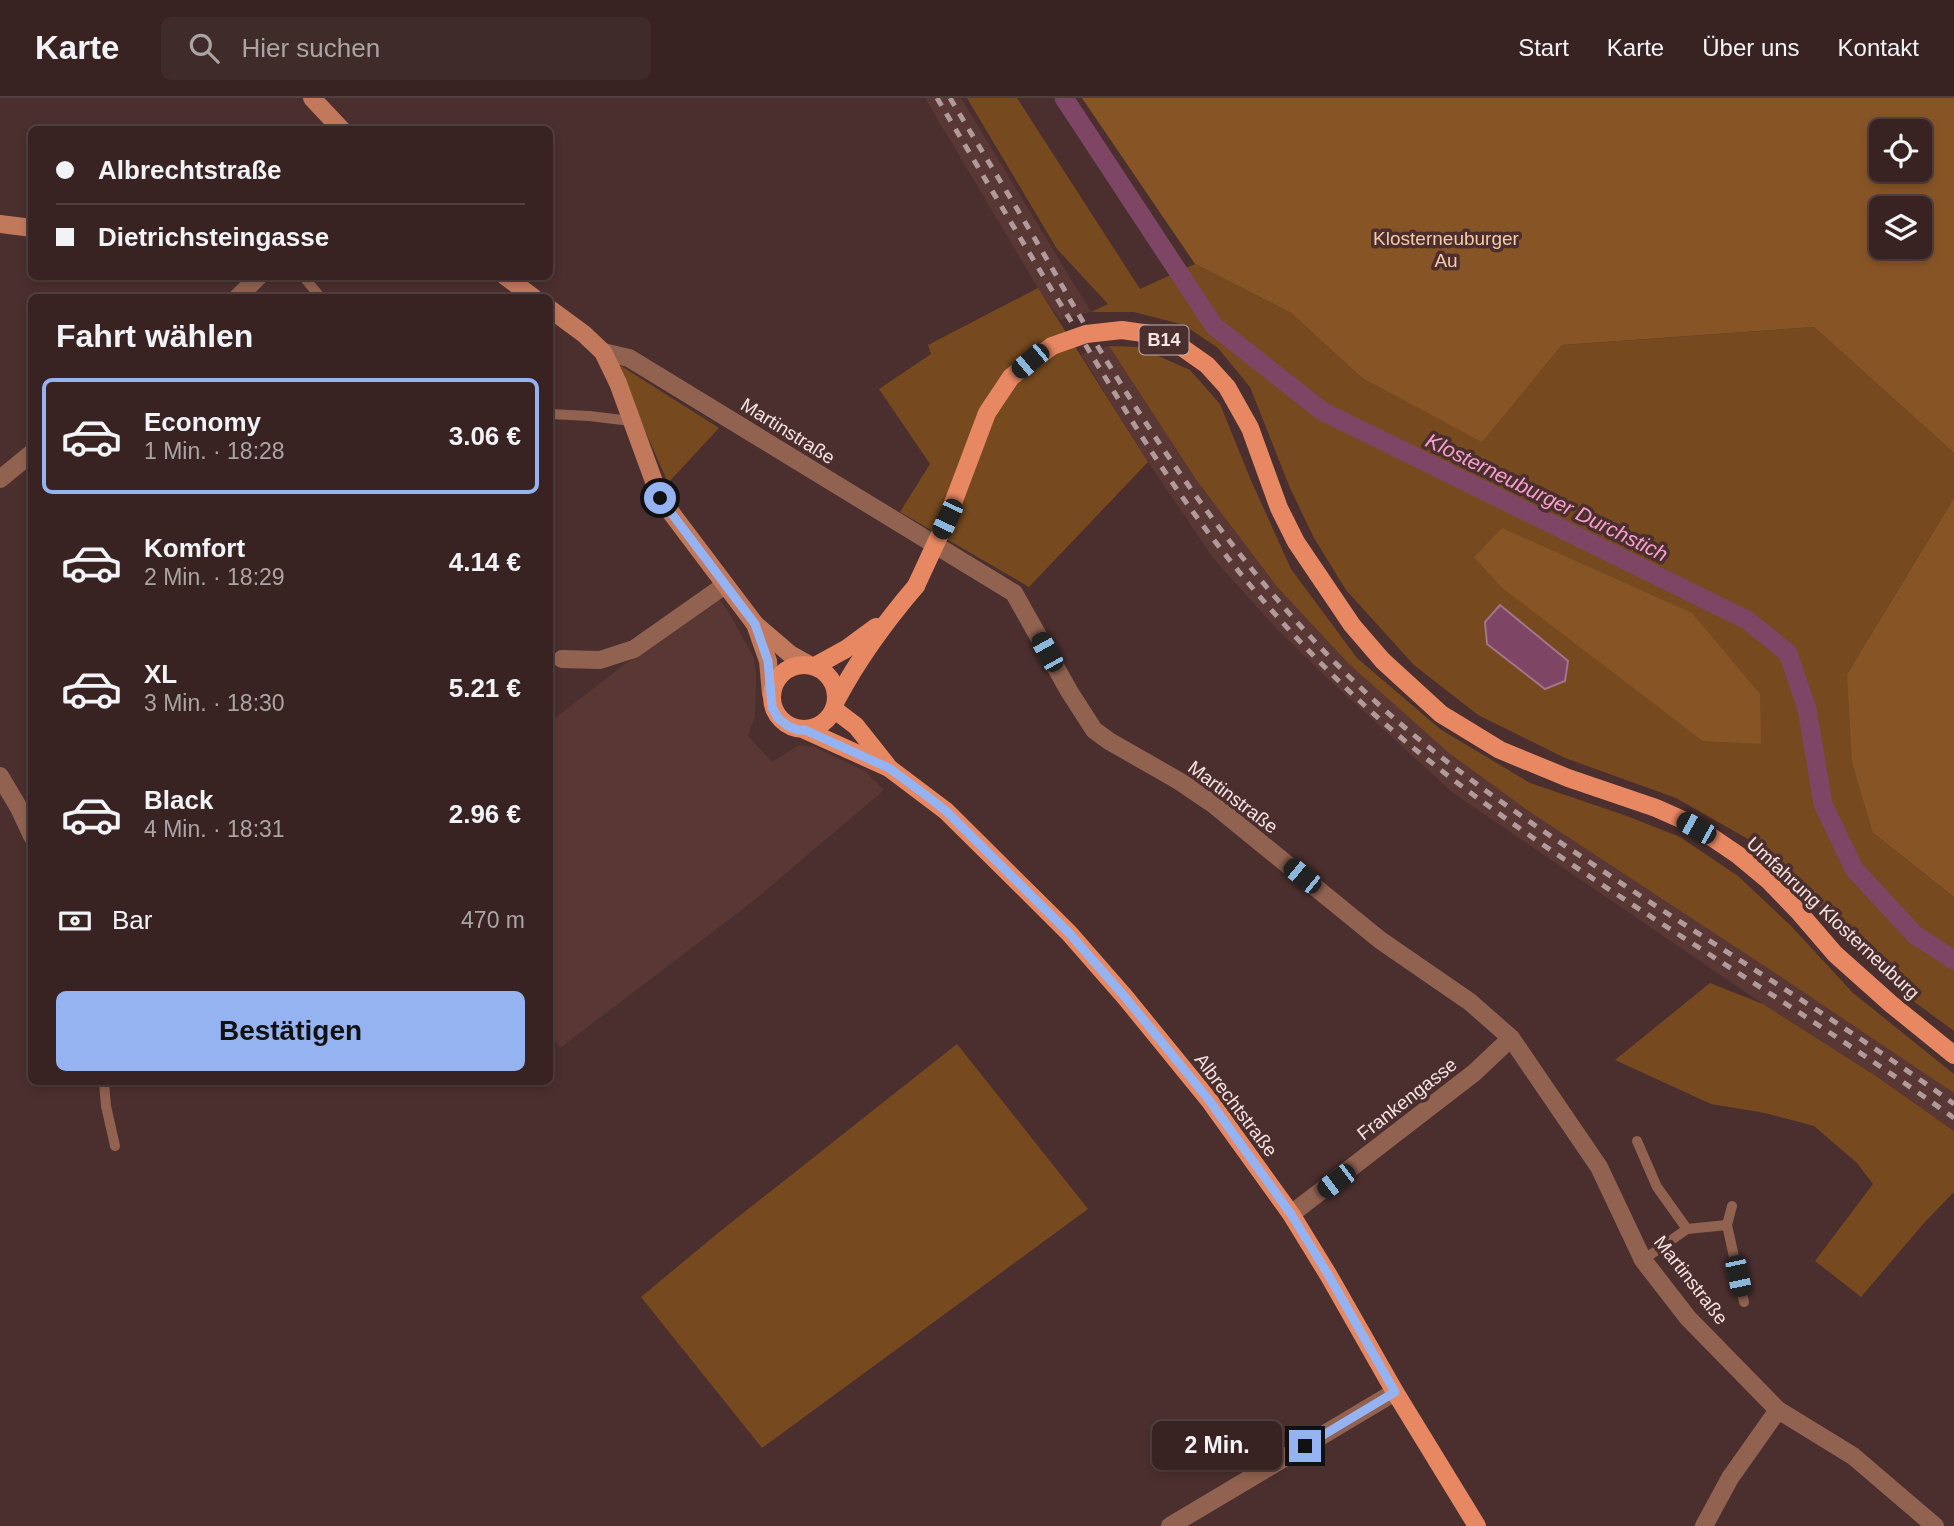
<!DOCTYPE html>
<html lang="de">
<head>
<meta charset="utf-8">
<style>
  :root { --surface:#382322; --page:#3f2b2a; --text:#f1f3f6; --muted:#aba4a5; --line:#524040; --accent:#95b2f1 }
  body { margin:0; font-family:Arial,sans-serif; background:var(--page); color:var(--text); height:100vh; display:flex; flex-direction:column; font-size:26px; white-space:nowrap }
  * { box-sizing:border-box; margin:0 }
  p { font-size:23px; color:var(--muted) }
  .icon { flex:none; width:38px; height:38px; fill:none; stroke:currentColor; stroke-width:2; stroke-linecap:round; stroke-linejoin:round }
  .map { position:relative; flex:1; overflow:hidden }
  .drawer { position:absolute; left:28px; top:196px; width:525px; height:791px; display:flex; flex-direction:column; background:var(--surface); border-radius:10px; box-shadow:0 4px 10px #0003,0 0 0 2px var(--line) }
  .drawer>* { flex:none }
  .top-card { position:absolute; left:28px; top:28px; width:525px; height:154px; border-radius:10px; box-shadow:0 4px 10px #0003,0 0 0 2px var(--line); display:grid; align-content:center; height:154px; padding:0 28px; background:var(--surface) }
  .fabs { position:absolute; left:1869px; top:21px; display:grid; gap:14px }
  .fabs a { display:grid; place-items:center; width:63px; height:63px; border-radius:10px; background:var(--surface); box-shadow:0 4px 10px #0003,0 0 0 2px var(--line); font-size:35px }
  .end { position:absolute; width:32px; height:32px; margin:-16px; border:9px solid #95b2f1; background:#111; box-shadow:0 0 0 4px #111 }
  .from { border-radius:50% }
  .bubble { position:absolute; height:49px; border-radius:10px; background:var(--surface); box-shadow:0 4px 10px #0003,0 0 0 2px var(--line); font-size:23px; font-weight:600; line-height:49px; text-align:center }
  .car { position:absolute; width:21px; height:42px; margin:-21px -10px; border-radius:9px; box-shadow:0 0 5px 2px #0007; background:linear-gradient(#222 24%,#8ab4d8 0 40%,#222 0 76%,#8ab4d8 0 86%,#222 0) }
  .top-card b { display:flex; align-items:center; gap:24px; height:66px; font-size:26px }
  .top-card b+b { border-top:2px solid var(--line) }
  .top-card i { width:18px; height:18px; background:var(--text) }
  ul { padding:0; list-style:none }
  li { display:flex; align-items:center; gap:21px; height:116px; margin:0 14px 10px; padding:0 14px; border:4px solid transparent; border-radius:10px }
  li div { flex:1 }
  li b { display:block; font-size:26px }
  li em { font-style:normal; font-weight:600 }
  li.active { border-color:var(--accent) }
  li>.icon { width:63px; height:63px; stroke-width:1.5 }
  h2 { padding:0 28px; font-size:32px; line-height:84px }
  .pay { display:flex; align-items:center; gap:18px; height:77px; padding:0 28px; font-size:26px }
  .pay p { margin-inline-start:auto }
  .primary-button { display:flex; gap:14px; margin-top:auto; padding:14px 28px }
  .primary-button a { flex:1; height:80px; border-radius:10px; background:var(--accent); color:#111; font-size:28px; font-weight:600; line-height:80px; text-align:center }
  header { display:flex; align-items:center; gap:42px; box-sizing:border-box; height:98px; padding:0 35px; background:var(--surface); border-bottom:2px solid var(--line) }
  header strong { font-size:33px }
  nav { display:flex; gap:38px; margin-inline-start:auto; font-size:24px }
  .search { width:490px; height:63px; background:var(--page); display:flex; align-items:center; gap:18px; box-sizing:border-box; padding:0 24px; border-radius:10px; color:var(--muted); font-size:26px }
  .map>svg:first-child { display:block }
</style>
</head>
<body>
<header>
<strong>Karte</strong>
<div class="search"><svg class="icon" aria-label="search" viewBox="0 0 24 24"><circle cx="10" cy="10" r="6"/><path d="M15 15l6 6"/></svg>Hier suchen</div>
<nav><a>Start</a><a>Karte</a><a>Über uns</a><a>Kontakt</a></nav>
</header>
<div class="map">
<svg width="1954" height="1428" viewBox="0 0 1954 1428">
  <rect width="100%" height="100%" fill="#4b2f2e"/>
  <!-- built -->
  <g fill="#593735">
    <path d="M925 0H961L1091 214 1060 222 1038 190Z"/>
    <path d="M1109 248 1197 383 1278 490 1349 566 1772 873 1940 984 1954 995V1033L1876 978 1763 906 1453 695 1326 579 1275 529 1213 460 1148 364 1081 256Z"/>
    <path d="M716 496 729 515 754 560 756 578 755 618 748 638 772 664 799 647 815 649 866 674 884 692 752 804 560 950 550 935V624Z"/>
  </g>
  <!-- green -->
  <g fill="#76491f">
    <path d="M967 0H1017L1140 191 1195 166 1291 215 1362 280 1482 343 1562 247 1814 229 1954 355V400L1847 576 1873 735 1954 799V933L1898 892 1810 800 1748 741 1676 700 1565 660 1478 617 1414 567 1346 492 1314 440 1290 390 1250 289 1218 250 1184 227 1134 214H1091L1108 206 1057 151Z"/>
    <path d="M1038 190 1148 364 1029 489 900 414 930 366 879 291 931 256 928 247Z"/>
    <path d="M1109 248 1138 249 1190 272 1220 306 1250 380 1291 471 1357 560 1440 631 1530 685 1627 718 1680 739 1738 778 1791 828 1853 895 1954 976V995L1772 873 1530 714 1449 655 1349 566 1278 490 1197 383Z"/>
    <path d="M615 264 719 330 668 385Z"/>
    <path d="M1710 885 1763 906 1876 978 1954 1033V1094L1924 1125 1861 1199 1815 1163 1873 1086 1857 1065 1814 1028 1765 1015 1711 1006 1615 962Z"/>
    <path d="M957 946 1088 1111 762 1350 641 1199 718 1135Z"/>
  </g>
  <!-- forest -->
  <g fill="#875426" fill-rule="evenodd">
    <path d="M1082 0H1954V355L1814 229 1562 247 1482 344 1362 280 1291 215 1195 166ZM1881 33H1920V72H1881ZM1881 110H1920V149H1881Z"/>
    <path d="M1954 400V799L1873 735 1852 664 1847 576Z"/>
    <path d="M1502 430 1692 515 1760 596 1761 646 1703 643 1501 489 1474 459Z"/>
  </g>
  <!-- water -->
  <path fill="#7f4565" stroke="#a3748a" stroke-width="2" d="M1500 507 1568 563 1565 583 1545 591 1487 546 1485 524Z"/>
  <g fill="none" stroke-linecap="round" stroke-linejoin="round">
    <!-- canal -->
    <path stroke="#7f4565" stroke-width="19" d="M1064 0 1214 228 1322 313 1747 522 1788 555 1807 611 1823 706 1854 771 1915 837 1954 862"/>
    <!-- lane -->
    <g stroke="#916250" stroke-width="10">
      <path d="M303 178 321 200"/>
      <path d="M550 316 589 318 631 323"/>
      <path d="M104 984 106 1008 115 1048"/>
      <path d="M1637 1043 1657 1089 1687 1131"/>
      <path d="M1732 1108 1727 1127 1744 1204"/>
      <path d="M1643 1162 1687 1131 1727 1127"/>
    </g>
    <!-- street -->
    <g stroke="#916250" stroke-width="18">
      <path d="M237 200 259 178"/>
      <path d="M603 254 629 260 1014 495 1069 593 1094 632 1109 643 1179 683 1213 706 1380 842 1470 904 1511 940 1599 1069 1643 1162 1688 1220 1778 1312 1853 1358 1935 1428"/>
      <path d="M0 381 32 355"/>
      <path d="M562 561 600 562 634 551 725 487"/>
      <path d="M0 678 19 710 32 738"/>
      <path d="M1291 1116 1475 974 1511 940"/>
      <path d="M1170 1428 1395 1294"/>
      <path d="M1704 1428 1730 1380 1778 1312"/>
    </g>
    <!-- secondary -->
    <g stroke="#c2785b" stroke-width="18">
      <path d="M312 0 342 32"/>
      <path d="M0 126 32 130"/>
      <path d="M505 178 534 200"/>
      <path d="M550 211 584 236 603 254 618 285 660 400 755 526 790 556 808 566"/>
      <path d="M755 526 768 563 771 596"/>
    </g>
    <!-- primary -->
    <g stroke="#e88863" stroke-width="18">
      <path d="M1383 563 1441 616 1500 652 1568 680 1656 710 1683 722 1710 738 1738 757 1768 782 1798 813 1835 856 1891 906 1954 957"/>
      <circle cx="804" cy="599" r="32"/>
      <path d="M815 568 846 551 876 529"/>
      <path d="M837 601C859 560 886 523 916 488"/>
      <path d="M835 612 856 628 887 667"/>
      <path d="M805 632 889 670 946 713 1069 835 1125 899 1209 1002 1291 1116 1329 1178 1395 1294 1477 1428"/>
    </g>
    <!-- rail -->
    <g stroke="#b19b9a" stroke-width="5" stroke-dasharray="9 9" stroke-linecap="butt">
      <path d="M937 0C980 72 1022 144 1066 215 1098 267 1129 320 1163 371 1216 450 1278 525 1347 591 1425 666 1514 728 1604 788 1721 865 1840 938 1954 1020"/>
      <path d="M950 0C990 67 1031 132 1069 200 1160 356 1264 509 1403 628 1462 678 1526 722 1591 765 1711 846 1837 921 1954 1006"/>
    </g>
    <!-- primary-bridge -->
    <path stroke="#e88863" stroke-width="18" d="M916 488 947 421 987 315 1011 279 1052 248 1086 236 1122 232 1150 236 1180 248 1207 267 1227 289 1250 330 1279 410 1296 444 1352 527 1383 563"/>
  </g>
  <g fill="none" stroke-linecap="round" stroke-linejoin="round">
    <!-- route -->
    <path stroke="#95b2f1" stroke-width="9" d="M660 400 755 526 768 563 772 609 778 620 788 628 798 632H805L889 670 927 698 946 713 1069 835 1125 899 1209 1002 1291 1116 1329 1178 1395 1294 1305 1348"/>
  </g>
  <g text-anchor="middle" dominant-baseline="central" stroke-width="7" stroke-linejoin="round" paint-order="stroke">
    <!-- shield labels -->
    <rect fill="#4b2f2e" stroke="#c3adac" stroke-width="2" x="1139.5" y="227.5" width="49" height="29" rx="5"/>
    <g font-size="18" font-weight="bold" fill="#f6e3e2">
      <text x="1164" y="242">B14</text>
    </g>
    <!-- park labels -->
    <g font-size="19" fill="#f9caa5" stroke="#4b2f2e">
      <text x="1446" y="140">Klosterneuburger<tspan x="1446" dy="22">Au</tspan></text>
    </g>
    <!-- street labels -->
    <g font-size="19" fill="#f6e3e2" stroke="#4b2f2e">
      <text transform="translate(788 333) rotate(32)">Martinstraße</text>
      <text transform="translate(1233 699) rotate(37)">Martinstraße</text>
      <text transform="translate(1833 820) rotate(43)">Umfahrung Klosterneuburg</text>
      <text transform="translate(1407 1001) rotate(-38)">Frankengasse</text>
      <text transform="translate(1236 1007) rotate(53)">Albrechtstraße</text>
      <text transform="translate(1691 1182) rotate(52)">Martinstraße</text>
    </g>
    <!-- water labels -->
    <g font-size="21" font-style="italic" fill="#f89fcf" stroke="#4b2f2e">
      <text transform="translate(1547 399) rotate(26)">Klosterneuburger Durchstich</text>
    </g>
  </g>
</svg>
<div class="fabs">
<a><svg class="icon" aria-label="locate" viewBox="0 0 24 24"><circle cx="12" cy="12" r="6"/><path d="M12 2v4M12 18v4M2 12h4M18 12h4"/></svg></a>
<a><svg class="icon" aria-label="layers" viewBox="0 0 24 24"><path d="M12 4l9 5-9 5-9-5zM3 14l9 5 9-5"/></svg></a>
</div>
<i class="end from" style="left:660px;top:400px"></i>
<i class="end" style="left:1305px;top:1348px"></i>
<div class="bubble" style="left:1152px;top:1323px;width:130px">2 Min.</div>
<i class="car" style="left:1030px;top:263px;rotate:230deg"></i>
<i class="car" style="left:947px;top:421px;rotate:205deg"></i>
<i class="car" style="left:1047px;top:554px;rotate:331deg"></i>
<i class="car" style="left:1696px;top:730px;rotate:299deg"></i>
<i class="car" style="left:1302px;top:778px;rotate:309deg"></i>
<i class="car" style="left:1336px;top:1083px;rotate:233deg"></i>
<i class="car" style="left:1738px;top:1178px;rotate:168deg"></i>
<div class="top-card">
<b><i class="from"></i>Albrechtstraße</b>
<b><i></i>Dietrichsteingasse</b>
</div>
<section class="drawer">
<h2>Fahrt wählen</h2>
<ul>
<li class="active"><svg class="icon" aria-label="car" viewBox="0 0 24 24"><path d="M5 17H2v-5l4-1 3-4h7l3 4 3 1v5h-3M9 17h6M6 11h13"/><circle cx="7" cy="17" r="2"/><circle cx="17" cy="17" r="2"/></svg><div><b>Economy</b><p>1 Min. · 18:28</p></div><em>3.06 €</em></li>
<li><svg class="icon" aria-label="car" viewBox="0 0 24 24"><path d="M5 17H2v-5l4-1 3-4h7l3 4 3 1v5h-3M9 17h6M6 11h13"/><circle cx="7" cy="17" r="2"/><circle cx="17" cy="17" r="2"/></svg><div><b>Komfort</b><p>2 Min. · 18:29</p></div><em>4.14 €</em></li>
<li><svg class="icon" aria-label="car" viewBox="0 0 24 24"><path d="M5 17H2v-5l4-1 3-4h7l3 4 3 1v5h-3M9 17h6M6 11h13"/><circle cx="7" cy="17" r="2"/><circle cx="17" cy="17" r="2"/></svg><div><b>XL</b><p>3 Min. · 18:30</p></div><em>5.21 €</em></li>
<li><svg class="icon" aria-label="car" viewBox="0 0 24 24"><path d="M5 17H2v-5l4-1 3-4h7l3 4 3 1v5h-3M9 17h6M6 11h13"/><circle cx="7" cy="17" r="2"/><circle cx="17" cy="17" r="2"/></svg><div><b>Black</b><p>4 Min. · 18:31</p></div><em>2.96 €</em></li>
</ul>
<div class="pay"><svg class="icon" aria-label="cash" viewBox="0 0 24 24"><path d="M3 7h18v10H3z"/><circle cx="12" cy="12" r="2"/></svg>Bar<p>470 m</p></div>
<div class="primary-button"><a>Bestätigen</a></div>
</section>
</div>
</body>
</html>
